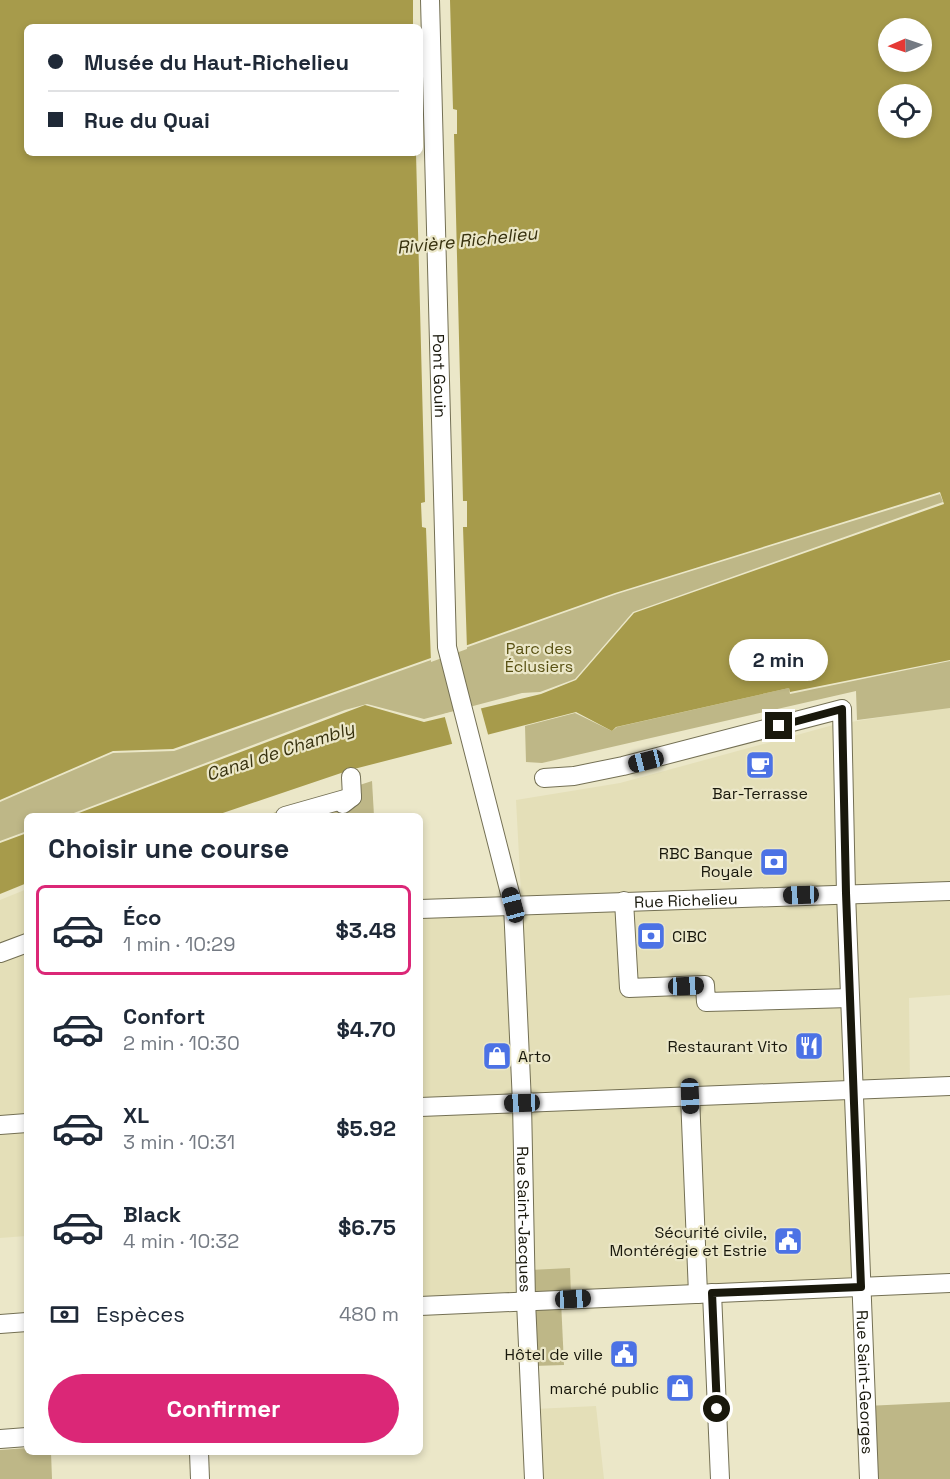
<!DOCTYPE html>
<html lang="fr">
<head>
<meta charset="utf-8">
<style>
  :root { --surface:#fff; --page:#f2f2f3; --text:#1f2937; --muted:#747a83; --line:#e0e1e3; --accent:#db2777 }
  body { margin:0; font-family:"Space Grotesk",sans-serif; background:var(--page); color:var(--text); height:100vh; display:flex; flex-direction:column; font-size:22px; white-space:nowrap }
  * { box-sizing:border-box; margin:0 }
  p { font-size:20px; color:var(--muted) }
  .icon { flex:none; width:33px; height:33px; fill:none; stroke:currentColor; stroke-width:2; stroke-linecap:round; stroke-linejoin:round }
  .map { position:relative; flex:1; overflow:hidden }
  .drawer { position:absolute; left:24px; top:813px; width:399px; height:642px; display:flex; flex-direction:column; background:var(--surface); border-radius:9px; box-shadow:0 3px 9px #0003 }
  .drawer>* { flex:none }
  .hud { position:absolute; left:24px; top:24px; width:399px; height:132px; border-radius:9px; box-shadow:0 3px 9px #0003; display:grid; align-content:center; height:132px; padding:0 24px; background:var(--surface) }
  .needle { width:39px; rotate:268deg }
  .fabs { position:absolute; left:878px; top:18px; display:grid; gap:12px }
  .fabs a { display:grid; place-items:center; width:54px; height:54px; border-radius:50%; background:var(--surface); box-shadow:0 3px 9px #0003; font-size:30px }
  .end { position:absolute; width:27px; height:27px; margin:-14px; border:8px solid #19180c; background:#fff; box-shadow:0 0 0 3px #fff }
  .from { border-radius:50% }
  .bubble { position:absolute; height:42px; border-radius:21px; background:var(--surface); box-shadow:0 3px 9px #0003; font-size:20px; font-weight:800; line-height:42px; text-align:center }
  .car { position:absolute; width:18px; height:36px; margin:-18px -9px; border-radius:8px; box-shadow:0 0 4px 2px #0007; background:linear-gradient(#222 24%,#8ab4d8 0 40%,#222 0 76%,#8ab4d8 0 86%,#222 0) }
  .hud b { display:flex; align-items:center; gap:21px; height:57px; font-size:22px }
  .hud b+b { border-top:2px solid var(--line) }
  .hud i { width:15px; height:15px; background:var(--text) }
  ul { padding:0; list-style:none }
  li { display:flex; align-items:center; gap:18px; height:90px; margin:0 12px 9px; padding:0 12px; border:3px solid transparent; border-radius:9px }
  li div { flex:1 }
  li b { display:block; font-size:22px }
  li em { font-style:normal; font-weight:800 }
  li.active { border-color:var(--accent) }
  li>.icon { width:54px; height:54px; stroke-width:1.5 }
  h2 { padding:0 24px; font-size:27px; line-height:72px }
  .pay { display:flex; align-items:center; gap:15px; height:66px; padding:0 24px; font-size:22px }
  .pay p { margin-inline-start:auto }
  .button { display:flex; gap:12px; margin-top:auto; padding:12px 24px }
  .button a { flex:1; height:69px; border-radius:36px; background:var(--accent); color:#fff; font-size:24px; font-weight:800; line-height:69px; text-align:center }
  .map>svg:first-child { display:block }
</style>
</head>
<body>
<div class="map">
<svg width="950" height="1479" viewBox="0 0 950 1479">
  <rect width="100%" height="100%" fill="#ebe7c8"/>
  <!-- built -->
  <g fill="#e4dfb8">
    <path d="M950 707V995L909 998 910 1087 854 1089 861 1287 530 1304 535 1409 596 1406 604 1479H534L526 1302 420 1306V909L513 905 521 894 516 800 620 783 837 724Z"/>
    <path d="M27 889 26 1236 0 1238V900Z"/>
  </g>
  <!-- green -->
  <g fill="#beb787">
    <path d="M940 494 943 502 633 612 575 679 540 692 522 693 424 719 367 704 345 710 66 816H27V831L0 841V802L113 753 174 751 617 594Z"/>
    <path d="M950 661V708L857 720 856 691 542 763 526 762 525 726 575 713 612 731 617 727 789 688 790 694Z"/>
    <path d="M372 781 374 816H264Z"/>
    <path d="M570 1268 571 1295 531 1297 530 1270Z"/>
    <path d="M561 1301 564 1365 533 1366 530 1304Z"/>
    <path d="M950 1402V1479H869L866 1406Z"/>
    <path d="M27 1448V1452H51L52 1479H0V1450Z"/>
  </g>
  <!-- water -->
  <g fill="#a79b4b" fill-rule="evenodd">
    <path d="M0 0H950V660L790 692 789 688 616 727 612 731 576 712 350 770 214 816H71L365 705 424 722 541 694 576 680 634 613 944 504 940 492 615 593 173 749 113 751 0 800ZM27 27H420V153H27ZM888 28H921V62H888ZM888 94H921V128H888Z"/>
    <path d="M27 833V883L0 894V843Z"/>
  </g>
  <!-- pier -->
  <g fill="#ebe7c8">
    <path d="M413 0H450L453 109 457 110V134H454L463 501H467V527H463L467 649 431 662 426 528 422 527 421 503 425 502 416 153H420V27H413Z"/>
    <path d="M480 705 489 738 453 747 444 714Z"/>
  </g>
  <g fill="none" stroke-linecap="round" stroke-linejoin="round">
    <!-- minor casing -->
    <g stroke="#747054" stroke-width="20">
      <g id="minor">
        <path id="s1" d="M430 0 447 647 513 905 522 1103 526 1301 534 1479"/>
        <path id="s2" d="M544 778 574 776 623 766 842 709 846 893 869 1479"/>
        <path d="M343 804 352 797 351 777"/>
        <path d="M285 816 352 797"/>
        <path d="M624 901 629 988 705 985 706 1002 850 998"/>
        <path id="s3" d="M420 909 950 891"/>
        <path d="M0 953 27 943"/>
        <path d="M690 1096 698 1294"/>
        <path d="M420 1107 950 1086"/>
        <path d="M0 1125 27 1123"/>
        <path d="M712 1293 720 1479"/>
        <path d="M420 1306 950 1283"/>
        <path d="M0 1324 27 1322"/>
        <path d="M0 1439 27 1437"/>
        <path d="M199 1452 200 1479"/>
      </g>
    </g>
    <!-- minor -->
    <use href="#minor" stroke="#fff" stroke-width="18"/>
  </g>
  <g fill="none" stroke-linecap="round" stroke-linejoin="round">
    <!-- route -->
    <path stroke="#19180c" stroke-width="8" d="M717 1409 712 1293 861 1287 846 893 842 709 779 726"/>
  </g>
  <!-- icons -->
  <defs>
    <g id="cafe-square" transform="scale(1.5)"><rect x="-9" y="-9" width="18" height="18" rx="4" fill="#4c72e5" stroke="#ebe7c8"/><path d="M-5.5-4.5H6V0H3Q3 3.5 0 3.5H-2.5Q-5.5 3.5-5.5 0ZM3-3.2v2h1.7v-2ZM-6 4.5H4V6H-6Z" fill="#fff"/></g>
    <g id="bank-square" transform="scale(1.5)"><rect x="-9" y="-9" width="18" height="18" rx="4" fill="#4c72e5" stroke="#ebe7c8"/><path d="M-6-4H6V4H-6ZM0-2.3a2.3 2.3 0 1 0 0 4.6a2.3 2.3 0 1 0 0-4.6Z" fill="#fff"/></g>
    <g id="restaurant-square" transform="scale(1.5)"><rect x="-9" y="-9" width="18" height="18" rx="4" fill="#4c72e5" stroke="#ebe7c8"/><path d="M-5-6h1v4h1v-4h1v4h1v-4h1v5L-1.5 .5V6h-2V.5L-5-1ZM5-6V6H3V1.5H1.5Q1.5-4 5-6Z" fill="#fff"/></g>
    <g id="shop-square" transform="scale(1.5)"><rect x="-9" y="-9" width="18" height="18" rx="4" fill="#4c72e5" stroke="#ebe7c8"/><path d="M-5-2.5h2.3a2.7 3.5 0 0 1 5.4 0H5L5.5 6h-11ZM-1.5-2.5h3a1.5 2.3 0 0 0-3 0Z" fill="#fff"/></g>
    <g id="civic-square" transform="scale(1.5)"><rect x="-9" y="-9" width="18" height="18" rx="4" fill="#4c72e5" stroke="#ebe7c8"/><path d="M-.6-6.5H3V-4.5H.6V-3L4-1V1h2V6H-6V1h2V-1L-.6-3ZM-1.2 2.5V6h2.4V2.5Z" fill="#fff"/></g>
  </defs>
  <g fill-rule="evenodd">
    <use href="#cafe-square" x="760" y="765"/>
    <use href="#bank-square" x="774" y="862"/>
    <use href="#bank-square" x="651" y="936"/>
    <use href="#restaurant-square" x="809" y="1046"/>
    <use href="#shop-square" x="497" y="1056"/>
    <use href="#civic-square" x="788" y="1241"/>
    <use href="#civic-square" x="624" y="1354"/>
    <use href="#shop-square" x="680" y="1388"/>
  </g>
  <g text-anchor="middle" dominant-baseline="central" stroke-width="4.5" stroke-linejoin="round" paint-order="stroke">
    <!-- street labels -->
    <g font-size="16" fill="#19180c" stroke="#ebe7c8">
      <text stroke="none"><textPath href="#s1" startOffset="376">Pont Gouin</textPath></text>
      <text stroke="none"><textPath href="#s3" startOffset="266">Rue Richelieu</textPath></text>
      <text stroke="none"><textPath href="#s1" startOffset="1228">Rue Saint-Jacques</textPath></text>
      <text stroke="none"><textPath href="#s2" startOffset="980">Rue Saint-Georges</textPath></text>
    </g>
    <!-- park labels -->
    <g font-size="16" fill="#595113" stroke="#ebe7c8">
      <text x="539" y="648">Parc des<tspan x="539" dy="18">Éclusiers</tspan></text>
    </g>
    <!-- poi labels -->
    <g font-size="16" fill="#19180c" stroke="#ebe7c8" text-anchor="end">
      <text x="760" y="793" text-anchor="middle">Bar-Terrasse</text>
      <text x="753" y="853">RBC Banque<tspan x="753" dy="18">Royale</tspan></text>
      <text x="672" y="936" text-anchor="start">CIBC</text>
      <text x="788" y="1046">Restaurant Vito</text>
      <text x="518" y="1056" text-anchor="start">Arto</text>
      <text x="767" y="1232">Sécurité civile,<tspan x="767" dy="18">Montérégie et Estrie</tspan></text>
      <text x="603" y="1354">Hôtel de ville</text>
      <text x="659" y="1388">marché public</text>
    </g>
    <!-- water labels -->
    <g font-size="18" font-style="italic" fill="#37310e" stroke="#ebe7c8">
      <text transform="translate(467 240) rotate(-6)">Rivière Richelieu</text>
      <text transform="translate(280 751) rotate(-18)">Canal de Chambly</text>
    </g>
  </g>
</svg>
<div class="fabs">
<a><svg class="needle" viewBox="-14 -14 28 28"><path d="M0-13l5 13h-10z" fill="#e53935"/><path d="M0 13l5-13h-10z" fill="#747a83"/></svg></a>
<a><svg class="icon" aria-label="locate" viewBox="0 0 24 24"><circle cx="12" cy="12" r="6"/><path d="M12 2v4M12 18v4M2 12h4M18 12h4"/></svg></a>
</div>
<i class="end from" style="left:717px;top:1409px"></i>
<i class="end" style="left:779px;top:726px"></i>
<div class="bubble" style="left:729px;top:639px;width:99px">2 min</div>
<i class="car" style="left:646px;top:761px;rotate:256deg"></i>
<i class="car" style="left:801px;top:895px;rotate:268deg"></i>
<i class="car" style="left:513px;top:905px;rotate:345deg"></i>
<i class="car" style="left:686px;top:986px;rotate:88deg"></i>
<i class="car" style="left:690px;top:1096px;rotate:178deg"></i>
<i class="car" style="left:522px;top:1103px;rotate:268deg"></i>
<i class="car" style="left:573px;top:1299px;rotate:87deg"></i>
<div class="hud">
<b><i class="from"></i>Musée du Haut-Richelieu</b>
<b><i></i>Rue du Quai</b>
</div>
<section class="drawer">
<h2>Choisir une course</h2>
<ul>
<li class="active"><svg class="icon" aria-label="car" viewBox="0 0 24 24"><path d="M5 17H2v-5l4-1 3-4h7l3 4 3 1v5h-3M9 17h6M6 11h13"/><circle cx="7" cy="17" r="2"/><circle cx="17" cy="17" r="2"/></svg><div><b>Éco</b><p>1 min · 10:29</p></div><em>$3.48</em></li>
<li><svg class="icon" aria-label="car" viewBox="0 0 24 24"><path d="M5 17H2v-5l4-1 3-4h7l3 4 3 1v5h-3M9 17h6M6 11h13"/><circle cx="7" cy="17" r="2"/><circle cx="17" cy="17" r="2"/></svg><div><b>Confort</b><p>2 min · 10:30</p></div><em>$4.70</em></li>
<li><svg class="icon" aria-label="car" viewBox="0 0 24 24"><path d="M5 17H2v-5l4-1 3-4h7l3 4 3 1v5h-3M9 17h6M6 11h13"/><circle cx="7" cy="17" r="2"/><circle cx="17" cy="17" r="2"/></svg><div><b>XL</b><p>3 min · 10:31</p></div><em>$5.92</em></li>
<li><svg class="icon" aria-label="car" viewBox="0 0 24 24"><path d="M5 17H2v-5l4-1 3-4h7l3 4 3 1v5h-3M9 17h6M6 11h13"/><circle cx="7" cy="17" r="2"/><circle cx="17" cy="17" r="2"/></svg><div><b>Black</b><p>4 min · 10:32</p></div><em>$6.75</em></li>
</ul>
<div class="pay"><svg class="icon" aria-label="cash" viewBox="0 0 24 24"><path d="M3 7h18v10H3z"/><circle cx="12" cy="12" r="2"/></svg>Espèces<p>480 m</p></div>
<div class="button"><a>Confirmer</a></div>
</section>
</div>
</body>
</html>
